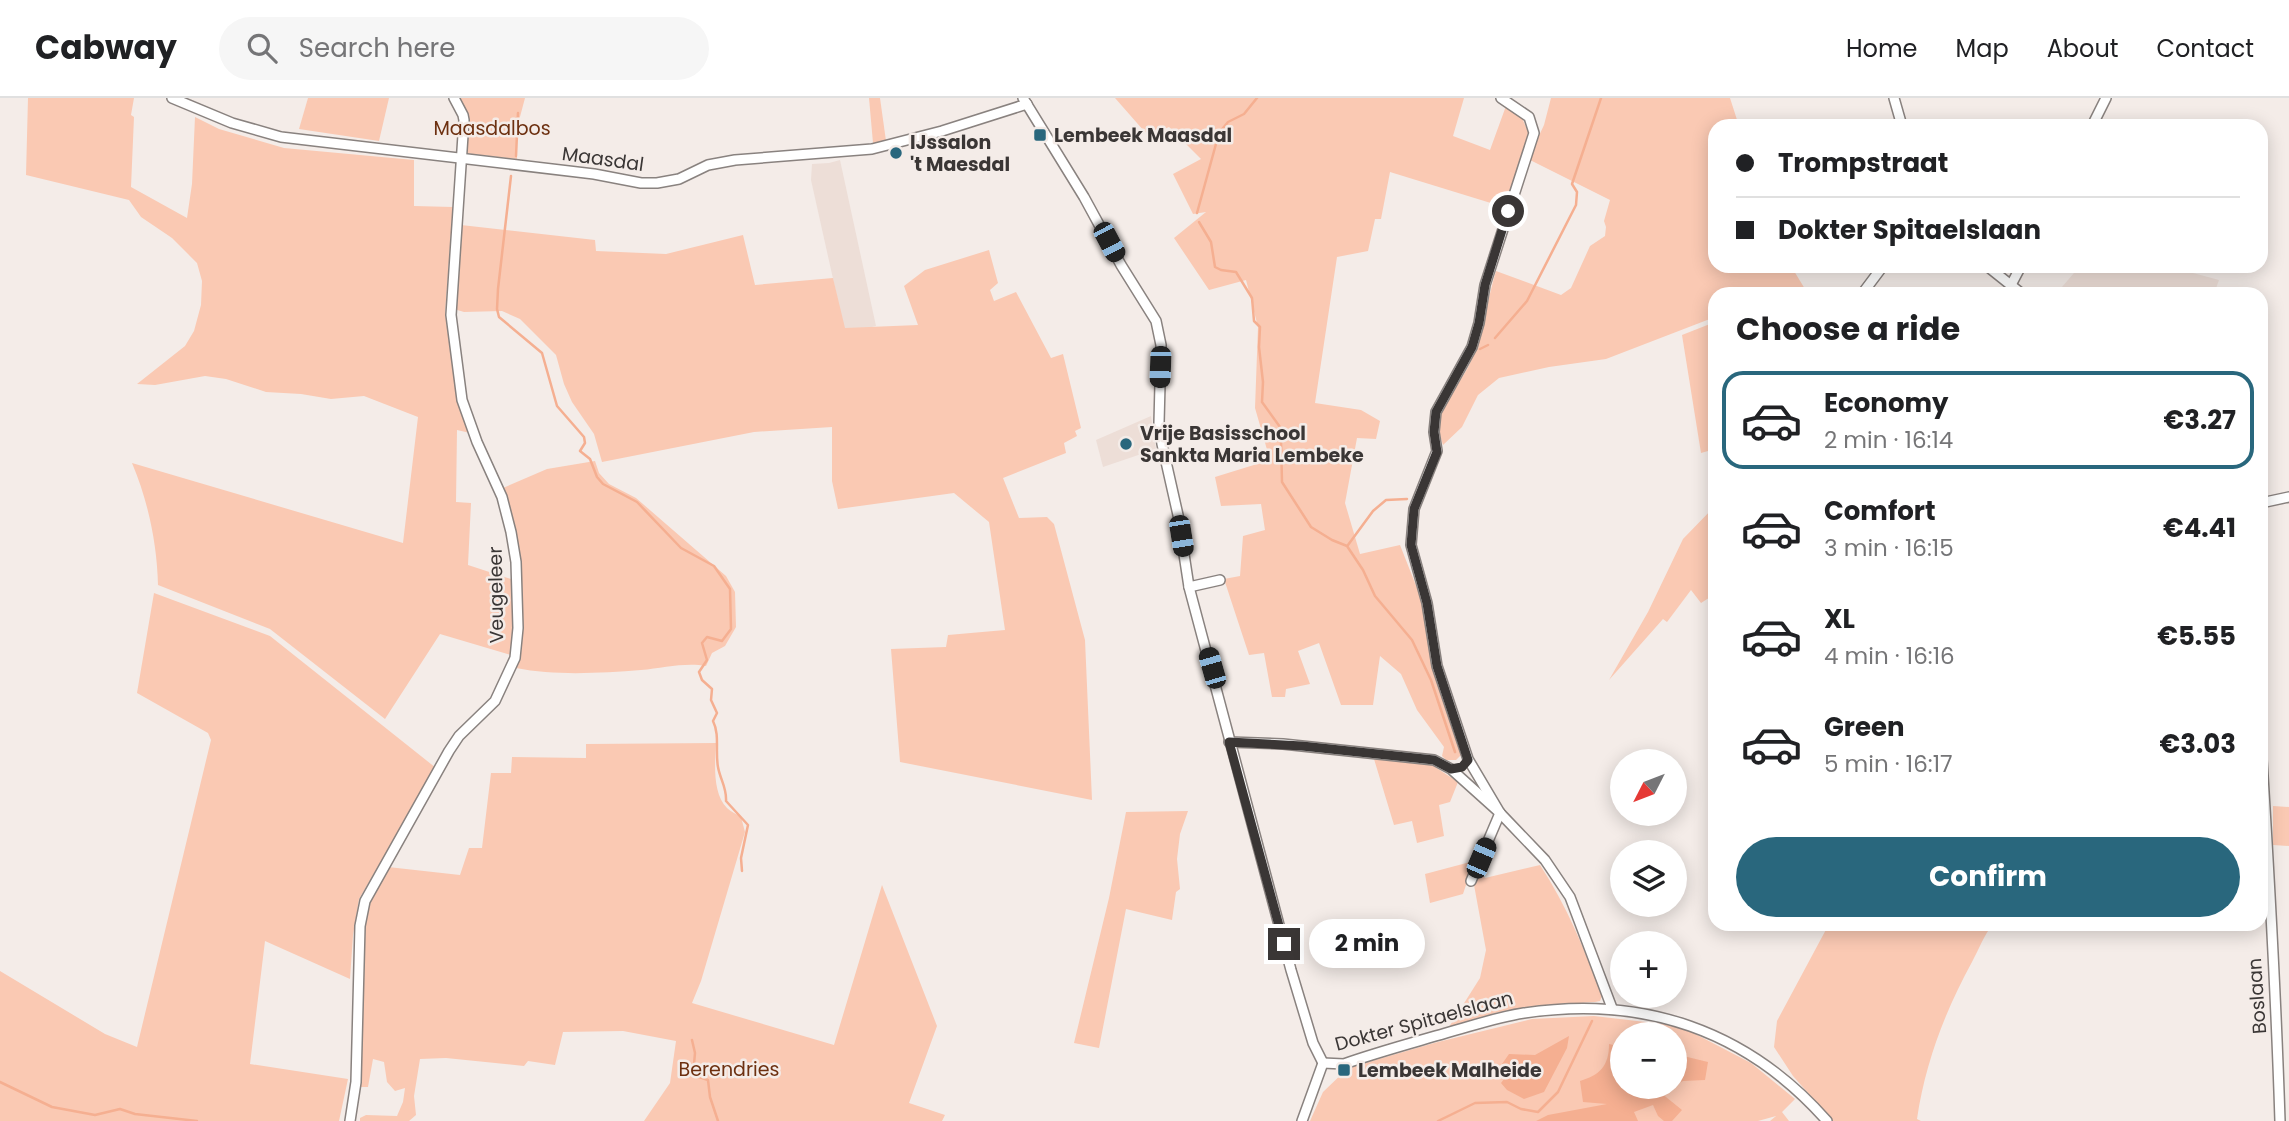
<!DOCTYPE html>
<html lang="en">
<head>
<meta charset="utf-8">
<style>
  :root { --surface:#fff; --page:#f6f6f6; --text:#202124; --muted:#757577; --line:#e0e0e0; --accent:#29677d }
  body { margin:0; font-family:Poppins,sans-serif; background:var(--page); color:var(--text); height:100vh; display:flex; flex-direction:column; font-size:26px; white-space:nowrap }
  * { box-sizing:border-box; margin:0 }
  p { font-size:23px; color:var(--muted) }
  .icon { flex:none; width:38px; height:38px; fill:none; stroke:currentColor; stroke-width:2; stroke-linecap:round; stroke-linejoin:round }
  .map { position:relative; flex:1; overflow:hidden }
  .drawer { position:absolute; left:1708px; top:189px; width:560px; height:644px; display:flex; flex-direction:column; background:var(--surface); border-radius:21px; box-shadow:0 4px 18px #0003 }
  .drawer>* { flex:none }
  .top-card { position:absolute; left:1708px; top:21px; width:560px; height:154px; border-radius:21px; box-shadow:0 4px 18px #0003; display:grid; align-content:center; height:154px; padding:0 28px; background:var(--surface) }
  .needle { width:46px; rotate:228deg }
  .tools { position:absolute; left:1610px; top:651px; display:grid; gap:14px }
  .tools a { display:grid; place-items:center; width:77px; height:77px; border-radius:50%; background:var(--surface); box-shadow:0 4px 18px #0003; font-size:35px }
  .end { position:absolute; width:32px; height:32px; margin:-16px; border:9px solid #3a3635; background:#fff; box-shadow:0 0 0 4px #fff }
  .from { border-radius:50% }
  .bubble { position:absolute; height:49px; border-radius:24px; background:var(--surface); box-shadow:0 4px 18px #0003; font-size:23px; font-weight:700; line-height:49px; text-align:center }
  .car { position:absolute; width:21px; height:42px; margin:-21px -10px; border-radius:9px; box-shadow:0 0 5px 2px #0007; background:linear-gradient(#222 24%,#8ab4d8 0 40%,#222 0 76%,#8ab4d8 0 86%,#222 0) }
  .top-card b { display:flex; align-items:center; gap:24px; height:66px; font-size:26px }
  .top-card b+b { border-top:2px solid var(--line) }
  .top-card i { width:18px; height:18px; background:var(--text) }
  ul { padding:0; list-style:none }
  li { display:flex; align-items:center; gap:21px; height:98px; margin:0 14px 10px; padding:0 14px; border:4px solid transparent; border-radius:21px }
  li div { flex:1 }
  li b { display:block; font-size:26px }
  li em { font-style:normal; font-weight:700 }
  li.active { border-color:var(--accent) }
  li>.icon { width:63px; height:63px; stroke-width:1.5 }
  h2 { padding:0 28px; font-size:32px; line-height:84px }
  .button { display:flex; gap:14px; margin-top:auto; padding:14px 28px }
  .button a { flex:1; height:80px; border-radius:42px; background:var(--accent); color:#fff; font-size:28px; font-weight:700; line-height:80px; text-align:center }
  header { display:flex; align-items:center; gap:42px; box-sizing:border-box; height:98px; padding:0 35px; background:var(--surface); border-bottom:2px solid var(--line) }
  header strong { font-size:33px }
  nav { display:flex; gap:38px; margin-inline-start:auto; font-size:24px }
  .search { width:490px; height:63px; background:var(--page); display:flex; align-items:center; gap:18px; box-sizing:border-box; padding:0 24px; border-radius:38px; color:var(--muted); font-size:26px }
  .map>svg:first-child { display:block }
</style>
</head>
<body>
<header>
<strong>Cabway</strong>
<div class="search"><svg class="icon" aria-label="search" viewBox="0 0 24 24"><circle cx="10" cy="10" r="6"/><path d="M15 15l6 6"/></svg>Search here</div>
<nav><a>Home</a><a>Map</a><a>About</a><a>Contact</a></nav>
</header>
<div class="map">
<svg width="2289" height="1023" viewBox="0 0 2289 1023">
  <rect width="100%" height="100%" fill="#f4ece8"/>
  <!-- built -->
  <g fill="#edded7">
    <path d="M840 62 876 228 867 230H844L811 82 812 66 829 65Z"/>
    <path d="M2080 168H2167L2219 182 2214 196H2056Z"/>
    <path d="M1151 318 1156 351 1103 369 1096 342Z"/>
  </g>
  <!-- green -->
  <g fill="#fac9b3" fill-rule="evenodd">
    <path d="M28 0H134L131 17 134 19 131 89 187 120 192 86 195 19 219 31 284 50 414 62V108L453 109 445 215 457 301 470 335 457 332 456 404 471 405 468 467 514 482 511 557 440 536 385 621 270 531 158 487C157 445 148 403 132 365L403 445 418 319 364 298 331 301 301 296 266 294 226 281 205 278 155 287 137 286 185 248 194 233 201 207 202 183 197 165 172 140 141 119 129 102 26 77Z"/>
    <path d="M308 0H389L379 43 299 31Z"/>
    <path d="M450 0H525L517 30V61L464 55 466 31Z"/>
    <path d="M869 0H880L886 43 873 45Z"/>
    <path d="M1115 0H1464L1453 38 1490 52 1506 8 1522 20 1529 36 1507 110 1390 74 1381 121H1375L1368 153 1337 159 1315 305 1361 312 1380 323 1376 341 1357 340 1345 405 1360 456 1400 447 1426 513 1430 558 1459 645 1461 657 1456 662H1446L1442 658 1444 649 1417 612 1401 576 1380 558 1373 607H1341L1319 545 1298 553 1310 586 1286 591 1285 599H1272L1264 555 1249 557 1224 481 1240 478 1243 438 1265 432 1261 406 1221 408 1215 379 1270 362 1255 310 1258 229 1246 182 1209 192 1174 140 1206 114 1193 116 1173 76 1201 61 1169 29 1150 37 1144 33Z"/>
    <path d="M1551 0H1730L1739 28H1715V168H1791L1808 196H1715V219L1606 261 1549 269 1499 280 1478 297 1462 329 1443 347C1440 337 1436 326 1440 315 1448 297 1463 282 1471 263 1483 234 1487 203 1496 173L1561 197 1571 190 1590 148 1605 138 1606 129 1604 123 1610 102 1528 61 1544 27Z"/>
    <path d="M461 127 595 142 596 153 666 156 743 137 755 187 833 180 845 230 918 227 904 188 925 172 989 152 998 185 990 192 994 203 1016 194 1051 260 1063 256 1081 330 1075 333 1077 338 1064 345 1066 355 1003 380 1019 420 1047 419 1054 426 1085 542 1092 702 900 664 891 551 946 549 948 537 1005 532 989 424 954 395 838 411 832 383V329L754 334 602 364 594 336 572 304 564 286 556 257 520 221 502 213 464 214 454 211Z"/>
    <path d="M1715 224V351L1701 355 1682 237Z"/>
    <path d="M595 363 599 375 609 386 636 400 726 478 735 494 736 529 725 548 712 555 706 568C686 564 663 570 641 572 601 575 556 578 516 570L521 559C520 502 523 444 503 390L547 371Z"/>
    <path d="M1715 408V496L1701 505 1691 492 1667 524 1663 521 1609 582 1648 514 1683 441Z"/>
    <path d="M154 495 270 538 436 670 359 801 353 837 350 881 265 843 250 966 348 981 339 1023H0V873L105 936 137 949 211 642 208 635 137 595Z"/>
    <path d="M716 645C715 664 712 695 727 710 731 714 737 716 741 719L745 734 701 883 692 905 834 947 882 787 937 928 909 1005 945 1017 942 1023H644L670 985 676 943 623 933 563 934 555 967 528 963 524 968 446 960 420 961 414 998 416 1017 409 1023H360V1020L366 1017 397 1018 403 1004 405 990 395 993 387 984 384 964 373 961 368 989H358L363 825 374 786 388 769 460 777 469 750H482L491 675H511L512 659 586 660V646Z"/>
    <path d="M1374 661 1432 667 1458 684 1450 704 1439 707 1444 738 1417 745 1412 723 1394 727Z"/>
    <path d="M2273 708 2289 709V748L2273 747Z"/>
    <path d="M1188 713 1180 736 1177 761 1180 791 1176 794 1172 822 1126 811 1099 950 1074 945 1109 800 1126 714Z"/>
    <path d="M1474 763 1463 796 1430 805 1425 776Z"/>
    <path d="M1540 767C1567 808 1585 853 1602 898L1600 903 1595 904 1533 908 1495 915 1449 929 1480 880 1486 852 1474 787 1479 770 1485 780Z"/>
    <path d="M1829 826H1993C1984 837 1979 851 1972 864 1945 913 1925 966 1917 1021L1921 1023H1833L1793 978 1774 949 1777 923Z"/>
    <path d="M1594 918 1680 928 1751 965 1795 1001 1782 1014 1789 1023H1770L1776 1018 1758 1023H1310L1323 994 1348 970 1434 945 1532 921ZM1622 936H1675V989H1622Z"/>
  </g>
  <!-- water -->
  <g fill="#f5af91">
    <path d="M1569 938 1567 950 1544 994 1524 1001 1507 992 1501 985 1507 977 1502 966 1509 956 1535 957Z"/>
    <path d="M1609 946 1622 949V989H1672L1661 995 1682 1012 1672 1023H1664L1658 1018 1653 1007 1634 1014 1638 1023H1536L1548 1017 1607 1006 1583 1004 1580 983C1600 977 1609 968 1609 946Z"/>
    <path d="M1675 956 1708 964 1705 982 1683 983 1675 987Z"/>
  </g>
  <g fill="none" stroke-linecap="round" stroke-linejoin="round">
    <!-- stream -->
    <g stroke="#f5af91" stroke-width="2.5">
      <path d="M516 58 518 15"/>
      <path d="M511 78 498 191 497 211 499 219 542 255 557 308 584 339 585 345 580 353 590 361 597 379 603 386 637 404 681 450 714 468 730 491 731 531 722 543 707 539 702 545 707 562 699 574 702 582 712 591 711 602 717 615 713 623C720 637 715 653 718 669 720 681 727 690 726 703L748 727 741 760 742 773"/>
      <path d="M1197 115 1219 35 1228 24 1244 16 1257 0"/>
      <path d="M1199 124 1211 144 1215 169 1221 172 1236 174 1252 200 1254 223 1260 229 1259 249 1263 284 1262 304 1280 329"/>
      <path d="M1495 240 1527 203 1576 107 1577 94 1572 86 1601 0"/>
      <path d="M1480 251 1488 247"/>
      <path d="M1281 344 1282 384 1311 429 1332 442 1347 448 1363 472 1375 498 1412 542 1431 582 1455 654"/>
      <path d="M1348 447 1373 413 1386 402 1407 401"/>
      <path d="M692 942 695 955 693 977 708 982 710 999 718 1023"/>
      <path d="M0 984 52 1009 95 1017 120 1011 135 1016 197 1023"/>
      <path d="M1438 1023 1475 1005 1507 1004 1521 1011 1538 1014 1558 994 1592 923"/>
    </g>
    <!-- minor casing -->
    <g stroke="#89827f" stroke-width="12">
      <g id="minor">
        <path d="M172 0 232 25 281 39 594 76 641 85H657L679 81 708 67 735 62 872 51 942 33 1027 6"/>
        <path d="M1023 0 1084 99 1121 167 1156 223 1161 247 1159 325 1162 346 1178 417 1189 489 1291 872 1313 945 1323 965"/>
        <path d="M1894 0 1902 28"/>
        <path d="M2092 28 2106 0"/>
        <path d="M1987 168 2022 196"/>
        <path d="M2011 187 2021 168"/>
        <path d="M1862 196 1883 168"/>
        <path d="M2261 405 2289 399"/>
        <path d="M1189 489 1220 482"/>
        <path d="M1229 644 1283 646 1434 662 1451 671 1500 715 1545 762 1570 799 1612 910"/>
        <path d="M2261 646C2269 771 2276 897 2280 1023"/>
        <path d="M1500 715 1468 661 1437 568 1427 505 1411 447 1414 411 1437 353 1434 334 1436 314 1472 249 1479 225 1485 187 1534 35 1529 19 1501 0"/>
        <path d="M1471 783 1500 715"/>
        <path d="M1323 965 1344 966C1378 954 1412 945 1446 935 1472 928 1497 919 1524 915 1643 897 1747 932 1827 1023"/>
        <path d="M350 1023 356 984 360 828 365 803 449 653 459 638 495 603 515 560 518 530 516 464 511 434 502 399 477 344 462 302 451 217 464 22 463 17 454 0"/>
        <path d="M1302 1023 1323 965"/>
      </g>
    </g>
    <!-- minor -->
    <use href="#minor" stroke="#fff" stroke-width="9"/>
  </g>
  <g fill="none" stroke-linecap="round" stroke-linejoin="round">
    <!-- route -->
    <path stroke="#3a3635" stroke-width="9" d="M1284 846 1229 644 1302 648 1434 662 1451 671 1462 669 1468 662 1437 568 1427 505 1411 447 1414 411 1437 354 1434 334 1436 314 1472 249 1479 225 1485 187 1508 113"/>
  </g>
  <!-- markers -->
  <g fill="#29677d" stroke="#f4ece8" stroke-width="2.5">
    <rect x="1033" y="30" width="14" height="14" rx="3.5"/>
    <circle cx="896" cy="55" r="7"/>
    <circle cx="1126" cy="346" r="7"/>
    <rect x="1337" y="965" width="14" height="14" rx="3.5"/>
  </g>
  <g text-anchor="middle" dominant-baseline="central" stroke-width="5" stroke-linejoin="round" paint-order="stroke">
    <!-- park labels -->
    <g font-size="19" fill="#6d3010" stroke="#f4ece8">
      <text x="492" y="30">Maasdalbos</text>
      <text x="729" y="971">Berendries</text>
    </g>
    <!-- poi labels -->
    <g font-size="19" font-weight="bold" fill="#3a3635" stroke="#f4ece8" text-anchor="start">
      <text x="1054" y="37">Lembeek Maasdal</text>
      <text x="910" y="44">IJssalon<tspan x="910" dy="22">'t Maesdal</tspan></text>
      <text x="1140" y="335">Vrije Basisschool<tspan x="1140" dy="22">Sankta Maria Lembeke</tspan></text>
      <text x="1358" y="972">Lembeek Malheide</text>
    </g>
    <!-- street labels -->
    <g font-size="19" fill="#3a3635" stroke="#f4ece8">
      <text transform="translate(603 61) rotate(8)">Maasdal</text>
      <text transform="translate(496 497) rotate(-91)">Veugeleer</text>
      <text transform="translate(2257 898) rotate(-94)">Boslaan</text>
      <text transform="translate(1424 923) rotate(-15)">Dokter Spitaelslaan</text>
    </g>
  </g>
</svg>
<div class="tools">
<a><svg class="needle" viewBox="-14 -14 28 28"><path d="M0-13l5 13h-10z" fill="#e53935"/><path d="M0 13l5-13h-10z" fill="#757577"/></svg></a>
<a><svg class="icon" aria-label="layers" viewBox="0 0 24 24"><path d="M12 4l9 5-9 5-9-5zM3 14l9 5 9-5"/></svg></a>
<a>+</a>
<a>−</a>
</div>
<i class="end from" style="left:1508px;top:113px"></i>
<i class="end" style="left:1284px;top:846px"></i>
<div class="bubble" style="left:1309px;top:821px;width:116px">2 min</div>
<i class="car" style="left:1109px;top:144px;rotate:152deg"></i>
<i class="car" style="left:1160px;top:269px;rotate:182deg"></i>
<i class="car" style="left:1181px;top:438px;rotate:171deg"></i>
<i class="car" style="left:1212px;top:570px;rotate:344deg"></i>
<i class="car" style="left:1481px;top:760px;rotate:23deg"></i>
<div class="top-card">
<b><i class="from"></i>Trompstraat</b>
<b><i></i>Dokter Spitaelslaan</b>
</div>
<section class="drawer">
<h2>Choose a ride</h2>
<ul>
<li class="active"><svg class="icon" aria-label="car" viewBox="0 0 24 24"><path d="M5 17H2v-5l4-1 3-4h7l3 4 3 1v5h-3M9 17h6M6 11h13"/><circle cx="7" cy="17" r="2"/><circle cx="17" cy="17" r="2"/></svg><div><b>Economy</b><p>2 min · 16:14</p></div><em>€3.27</em></li>
<li><svg class="icon" aria-label="car" viewBox="0 0 24 24"><path d="M5 17H2v-5l4-1 3-4h7l3 4 3 1v5h-3M9 17h6M6 11h13"/><circle cx="7" cy="17" r="2"/><circle cx="17" cy="17" r="2"/></svg><div><b>Comfort</b><p>3 min · 16:15</p></div><em>€4.41</em></li>
<li><svg class="icon" aria-label="car" viewBox="0 0 24 24"><path d="M5 17H2v-5l4-1 3-4h7l3 4 3 1v5h-3M9 17h6M6 11h13"/><circle cx="7" cy="17" r="2"/><circle cx="17" cy="17" r="2"/></svg><div><b>XL</b><p>4 min · 16:16</p></div><em>€5.55</em></li>
<li><svg class="icon" aria-label="car" viewBox="0 0 24 24"><path d="M5 17H2v-5l4-1 3-4h7l3 4 3 1v5h-3M9 17h6M6 11h13"/><circle cx="7" cy="17" r="2"/><circle cx="17" cy="17" r="2"/></svg><div><b>Green</b><p>5 min · 16:17</p></div><em>€3.03</em></li>
</ul>
<div class="button"><a>Confirm</a></div>
</section>
</div>
</body>
</html>
